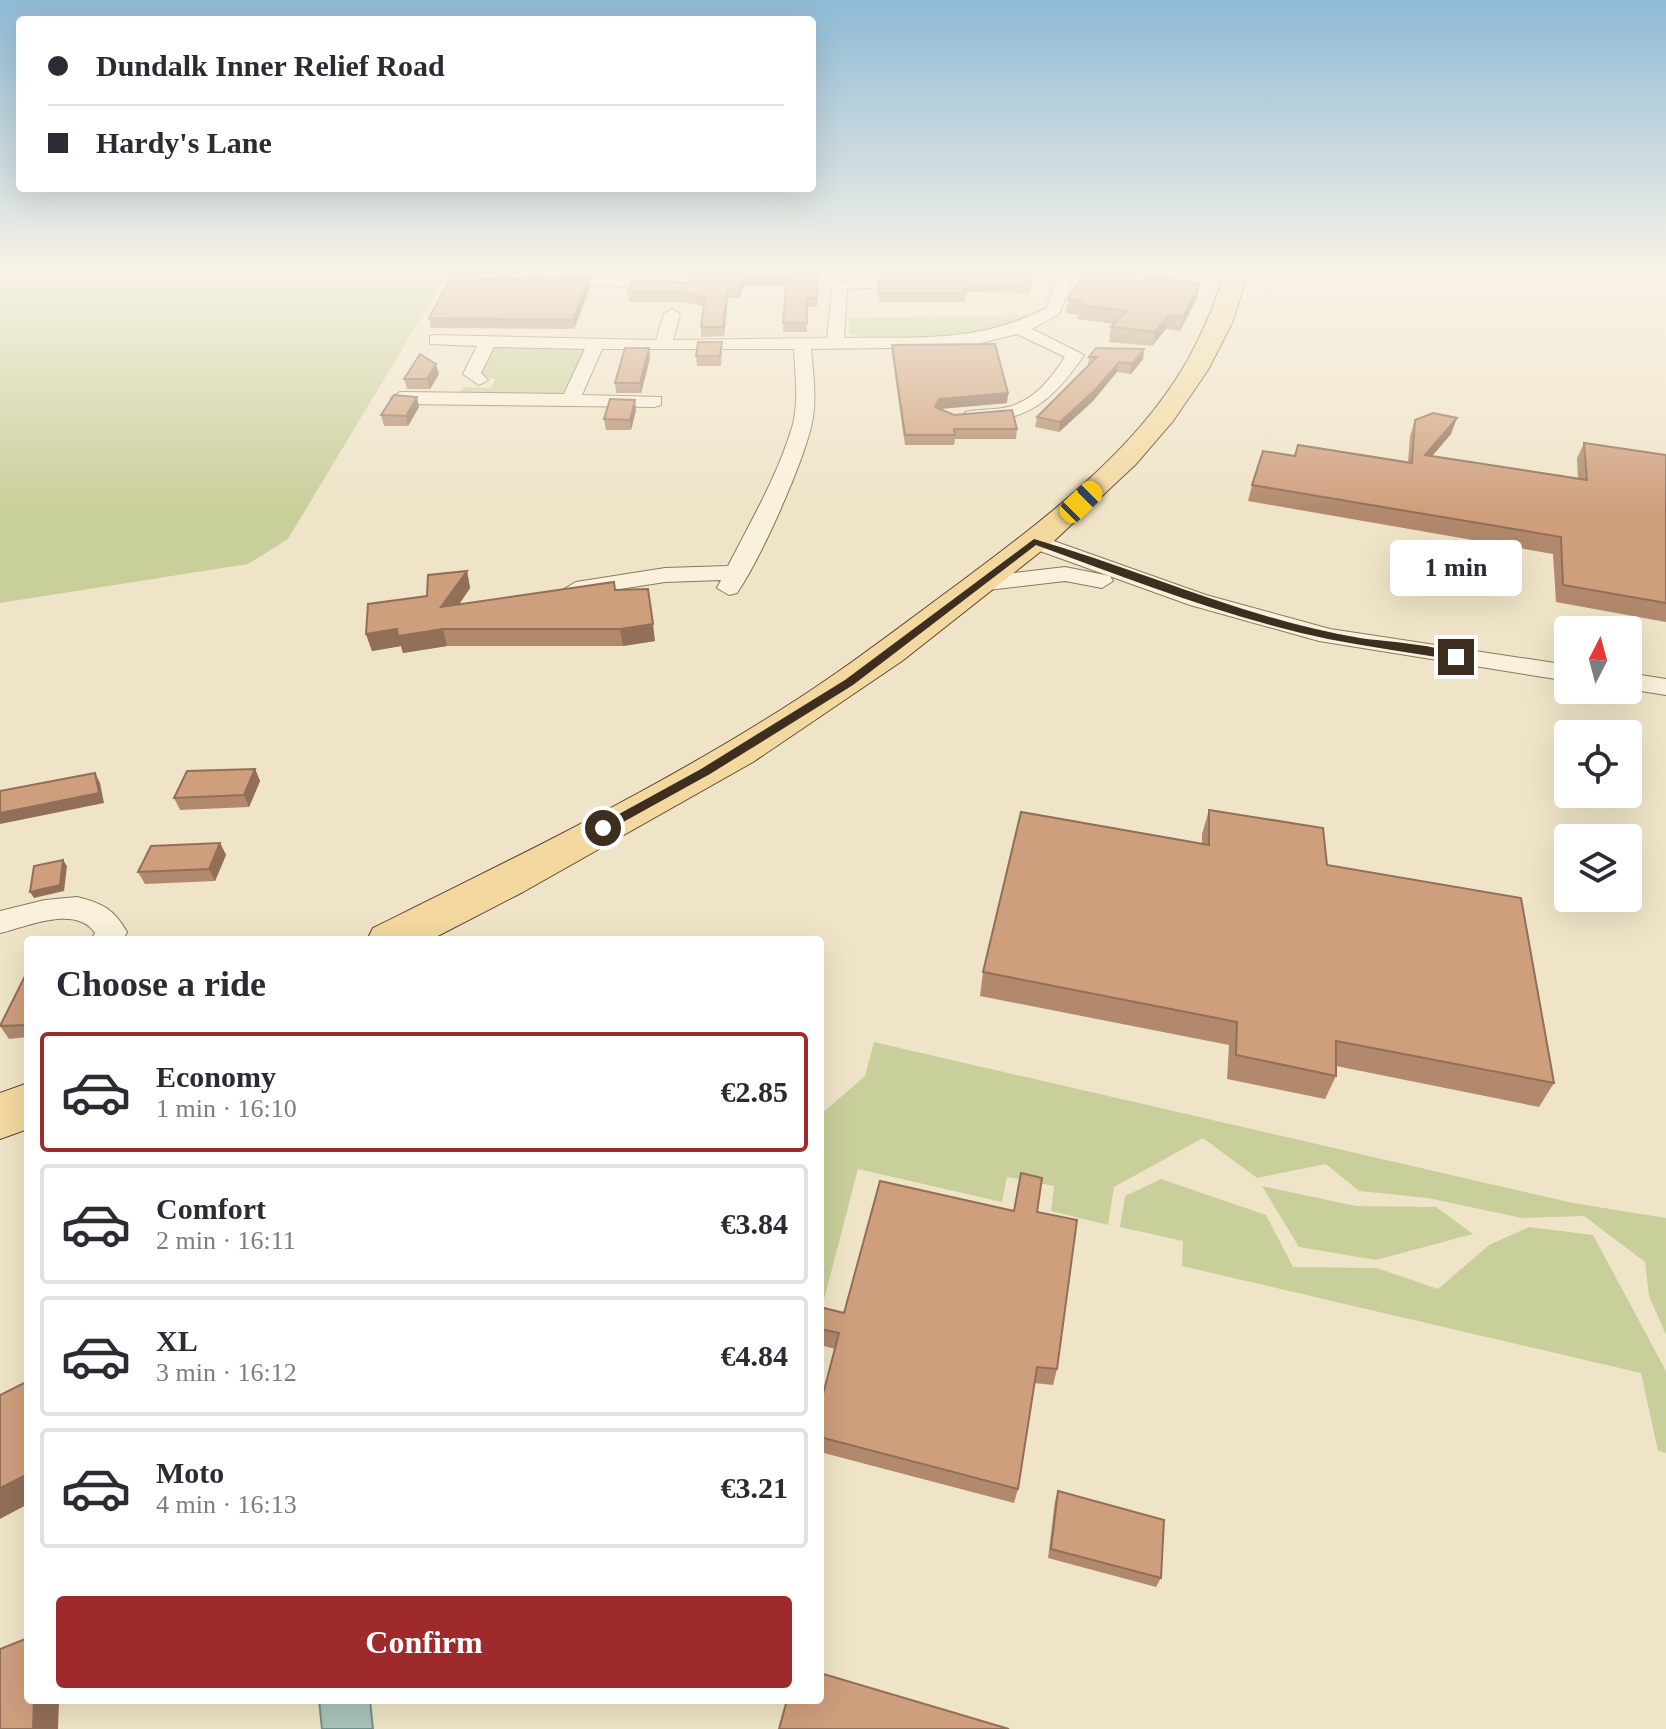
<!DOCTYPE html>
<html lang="en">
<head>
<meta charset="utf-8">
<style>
  :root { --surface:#fff; --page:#f7f7f7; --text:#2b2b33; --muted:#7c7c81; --line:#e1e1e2; --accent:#9e2a2b }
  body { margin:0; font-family:"Times New Roman",serif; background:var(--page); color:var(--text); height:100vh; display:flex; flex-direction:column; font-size:30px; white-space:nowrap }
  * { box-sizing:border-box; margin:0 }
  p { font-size:26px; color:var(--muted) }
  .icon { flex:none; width:44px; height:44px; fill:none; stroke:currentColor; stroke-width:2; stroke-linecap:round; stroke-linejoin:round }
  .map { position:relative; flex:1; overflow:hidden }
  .sheet { position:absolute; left:24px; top:936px; width:800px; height:768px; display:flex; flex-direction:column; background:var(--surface); border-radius:8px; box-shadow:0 8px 32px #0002 }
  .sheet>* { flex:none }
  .guide { position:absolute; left:16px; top:16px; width:800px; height:176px; border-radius:8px; box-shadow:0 8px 32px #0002; display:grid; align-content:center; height:176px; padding:0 32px; background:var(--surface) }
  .needle { width:52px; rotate:6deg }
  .fabs { position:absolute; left:1554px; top:616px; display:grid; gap:16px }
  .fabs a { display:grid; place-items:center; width:88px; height:88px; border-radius:8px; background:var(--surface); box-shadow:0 8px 32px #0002; font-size:40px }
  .end { position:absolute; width:36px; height:36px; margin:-18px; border:10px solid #3d2e20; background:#fff; box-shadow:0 0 0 4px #fff }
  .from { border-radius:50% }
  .bubble { position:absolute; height:56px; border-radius:8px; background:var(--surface); box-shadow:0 8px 32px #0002; font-size:26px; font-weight:700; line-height:56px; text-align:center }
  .car { position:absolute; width:24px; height:48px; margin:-24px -12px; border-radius:10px; box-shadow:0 0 6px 2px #0007; background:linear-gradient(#f5c518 24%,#345 0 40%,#f5c518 0 76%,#345 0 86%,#f5c518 0) }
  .guide b { display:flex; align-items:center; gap:28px; height:76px; font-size:30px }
  .guide b+b { border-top:2px solid var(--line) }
  .guide i { width:20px; height:20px; background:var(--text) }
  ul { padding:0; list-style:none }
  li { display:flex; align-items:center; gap:24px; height:120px; margin:0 16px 12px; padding:0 16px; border:4px solid var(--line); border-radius:8px }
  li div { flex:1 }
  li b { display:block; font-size:30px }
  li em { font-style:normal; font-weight:700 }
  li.on { border-color:var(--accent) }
  li>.icon { width:72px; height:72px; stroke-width:1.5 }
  h2 { padding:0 32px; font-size:36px; line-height:96px }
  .action { display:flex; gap:16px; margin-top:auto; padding:16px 32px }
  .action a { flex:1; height:92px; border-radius:8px; background:var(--accent); color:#fff; font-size:32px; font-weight:700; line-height:92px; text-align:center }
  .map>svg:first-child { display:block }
</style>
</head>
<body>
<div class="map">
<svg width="1666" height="1729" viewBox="0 0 1666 1729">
  <rect width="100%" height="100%" fill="#f0e4c8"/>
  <!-- green -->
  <g fill="#c9cf9b">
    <path d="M451 268 288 539 248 564 0 603V269Z"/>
    <path d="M1031 315 1025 321 954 338H862L850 333 849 318Z"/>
    <path d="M496 343 588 346 561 397 457 395 463 387 491 388 495 379 480 376V372Z"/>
    <path d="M874 1042 1573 1203 1666 1218V1335L1649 1296 1645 1262 1584 1216 1522 1218 1428 1198 1359 1191 1326 1164 1257 1178 1203 1138 1114 1187 1108 1225 1051 1211 1054 1186 1007 1177 1002 1202 858 1169 820 1315V1115L865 1076Z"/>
    <path d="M1161 1179 1266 1215 1293 1267 1377 1268 1438 1289 1489 1245 1529 1227 1593 1235 1666 1371V1453L1658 1451 1641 1373 1182 1266 1183 1241 1120 1227 1125 1196Z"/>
    <path d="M1262 1186 1356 1206 1436 1207 1473 1234 1376 1260 1299 1247Z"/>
  </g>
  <!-- water -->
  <path fill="#a9c4bc" stroke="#6f938a" stroke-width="2" d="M319 1700H370L373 1729H322Z"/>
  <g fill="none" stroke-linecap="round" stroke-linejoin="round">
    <!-- street casing -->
    <g stroke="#8d765c" stroke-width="2">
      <g id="street">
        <path d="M1049 268H1065L1072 282 1059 314 1032 329 1084 355C1058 393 1034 419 985 421 976 422 969 423 963 416L965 412C978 409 991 410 1003 408 1032 403 1050 380 1065 357L1017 334 965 347 811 349C813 373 817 398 812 423 803 464 761 558 737 593L729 595 717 588 721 580 665 582 576 596 564 589 576 582 665 568 728 566C751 521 779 473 793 424 799 399 795 374 794 349H602L582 395 661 397V405L654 407 400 404 391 398 400 392 564 394 585 349 494 347 481 373 488 380 479 385 463 374 477 346 430 344V336L436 335 656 340 664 314 672 309 680 314 673 340 827 338 833 281 885 279 893 284 891 287 847 289 844 338C918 337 979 343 1046 308L1056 282Z"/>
        <path d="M510 274 691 279 699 284 691 289 505 282 502 279Z"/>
        <path d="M1034 534 1206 595 1330 629 1568 665V681L1319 641 1190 605 1026 546 1023 541Z"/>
        <path d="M1065 567 1110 576 1113 581 1102 588 1065 581 979 591 967 584 979 577Z"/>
        <path d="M1628 673 1666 679V695L1628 689Z"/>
        <path d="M77 897C102 903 114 909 127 932L123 940H91L95 933C76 904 26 927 0 933V911L45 900Z"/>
      </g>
    </g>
    <!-- primary casing -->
    <g stroke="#5b4430" stroke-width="2">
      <g id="primary">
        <path d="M1227 268H1249L1233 321 1208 370 1173 421 1136 464 1054 541 902 661 753 762 523 892 430 940H367L373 928C511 860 649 793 779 711 843 671 902 625 962 581 1042 521 1131 455 1183 368 1202 336 1215 303 1227 268Z"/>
        <path d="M28 1083V1129L0 1139V1093Z"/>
      </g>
    </g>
    <!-- street -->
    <use href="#street" fill="#faf1dc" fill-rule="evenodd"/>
    <!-- primary -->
    <use href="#primary" fill="#f3d9a0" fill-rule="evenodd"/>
  </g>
  <!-- wall -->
  <g fill="#b2896c">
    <path d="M453 268H598L596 272H480L474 276 478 279 590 288 574 329 431 328 429 318 454 273Z"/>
    <path d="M637 268H819L817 307H807V332H783L786 285H745L739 298H728L724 336 701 337V327L704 306 683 302H629L628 292 690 283 695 280 691 276 638 274Z"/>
    <path d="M875 268H1026L1031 283 1030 293 966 292 965 302H879L878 281 892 280 887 276H876Z"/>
    <path d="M1071 268H1125L1122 272 1200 284 1197 298 1180 331 1166 329 1152 346 1109 342 1111 327 1114 324 1077 319 1078 315 1066 313 1068 299 1085 275 1071 273Z"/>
    <path d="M892 345 1008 393 1007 403 940 409 954 415 1017 429 1016 439H955L954 445H905L892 355Z"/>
    <path d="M649 348 650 358 641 393H616L615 383Z"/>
    <path d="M1144 349 1143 359 1131 374 1117 372 1093 401 1059 432 1035 427 1037 417 1088 366 1089 357Z"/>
    <path d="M722 352 721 366H697L696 356Z"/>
    <path d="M439 374 430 389H407L404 379Z"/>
    <path d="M419 407 408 426H384L381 415Z"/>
    <path d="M636 410 631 430H606L604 419Z"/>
    <path d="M1415 420 1451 434 1432 456 1578 479 1577 458 1584 443 1666 455V622L1556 602 1553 554 1248 501 1252 485 1295 456 1408 462 1410 436Z"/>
    <path d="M467 571 470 588 459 605 615 590 655 641 623 646H447L403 653 401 646 372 651 366 634Z"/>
    <path d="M255 769 260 781 249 807 180 810 174 798Z"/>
    <path d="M1209 810 1327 865 1554 1083 1539 1107 1336 1066V1076L1325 1099 1227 1079 1229 1045 980 996 983 972 1202 843V834Z"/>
    <path d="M220 843 226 855 215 881 145 884 138 872Z"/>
    <path d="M28 976V1037L9 1039 0 1026Z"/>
    <path d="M1014 1211 1037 1212 1057 1369 1053 1385 1034 1383 1018 1489 1014 1503 820 1452V1406L835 1349 820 1345V1307L844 1313Z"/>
    <path d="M1058 1491 1161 1578 1156 1587 1048 1558 1055 1501Z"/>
  </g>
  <!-- shaded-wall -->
  <g fill="#916f58">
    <path d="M470 268H479L480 272 469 279 467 270Z"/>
    <path d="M745 276V285L739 298 738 289Z"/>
    <path d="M589 278 590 288 574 329 573 320Z"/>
    <path d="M1200 284 1197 298 1180 331 1183 317Z"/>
    <path d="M727 289 728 298 724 336 723 327Z"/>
    <path d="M1169 315 1166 329 1152 346 1155 332Z"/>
    <path d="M649 348 650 358 641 393 640 383Z"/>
    <path d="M1144 349 1143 359 1131 374 1132 364Z"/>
    <path d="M1119 362 1117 372 1093 401 1059 432 1060 422Z"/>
    <path d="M436 364 439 374 430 389 427 379Z"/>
    <path d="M1008 393 1007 403 939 409 935 407 939 399Z"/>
    <path d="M417 397 419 407 408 426 406 416Z"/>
    <path d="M635 400 636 410 631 430 630 420Z"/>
    <path d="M1457 418 1451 434 1420 470 1425 455Z"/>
    <path d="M467 571 470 588 445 624 441 607Z"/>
    <path d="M653 624 655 641 623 646 620 629Z"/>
    <path d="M397 629H443L447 646 403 653 401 646 372 651 366 634Z"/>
    <path d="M255 769 260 781 249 807 244 795Z"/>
    <path d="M95 773 100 783 104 803 0 824V813Z"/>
    <path d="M220 843 226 855 215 881 209 869Z"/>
    <path d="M63 860 67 866 64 891 34 898 30 892Z"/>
    <path d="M28 1474V1504L0 1519V1488Z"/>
    <path d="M34 1700H59L58 1729H33Z"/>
  </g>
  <!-- building -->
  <g fill="#cf9f7d" stroke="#916f58" stroke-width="2">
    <path d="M456 268H470L467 270 478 279 589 278 573 320 429 318Z"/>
    <path d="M692 268H818L817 298H807V323H783L787 276H745L738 289H727L723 327H701L705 297 682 292H628L632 280 690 283 701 276Z"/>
    <path d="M888 268H1026L1031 283H964L966 293H879L878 281H891L896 274Z"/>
    <path d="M1089 268H1118L1117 271 1200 284 1183 317 1169 315 1155 332 1111 327 1126 311 1079 305 1082 301 1068 299Z"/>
    <path d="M698 342H722L720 356H696Z"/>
    <path d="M995 344 1008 393 939 399 935 407 954 415 1012 410 1017 429H954L955 435H905L892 345Z"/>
    <path d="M625 348H649L640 383H615Z"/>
    <path d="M1096 348 1144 349 1132 364 1119 362 1094 391 1060 422 1037 417 1097 357H1089Z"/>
    <path d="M420 354 436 364 427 379H404Z"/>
    <path d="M394 395 417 397 406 416 381 415Z"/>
    <path d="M610 399 635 400 630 420 604 419Z"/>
    <path d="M1433 413 1457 418 1425 455 1587 480 1584 443 1666 455V603L1563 585 1561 537 1252 485 1263 451 1295 456 1298 445 1412 463 1415 420Z"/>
    <path d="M467 571 441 607 614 582 615 590 648 589 653 624 620 629H443L398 636 397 629 366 634 368 604 427 596 428 575Z"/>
    <path d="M255 769 244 795 174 798 187 771Z"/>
    <path d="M95 773 99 793 0 813V791Z"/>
    <path d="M1209 810 1323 828 1327 865 1521 898 1554 1083 1336 1041V1076L1236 1055 1237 1022 983 972 1021 812 1209 845Z"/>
    <path d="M220 843 209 869 138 872 151 846Z"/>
    <path d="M63 860 60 885 30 892 34 866Z"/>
    <path d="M25 976H28V1025L0 1026Z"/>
    <path d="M1021 1173 1042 1178 1037 1212 1077 1220 1057 1369 1037 1367 1018 1489 820 1437V1406L839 1333 820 1329V1307L844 1313 880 1181 1014 1211Z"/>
    <path d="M28 1381V1474L0 1488V1395Z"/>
    <path d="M1058 1491 1164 1520 1161 1578 1051 1549Z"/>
    <path d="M28 1638V1700H34L33 1729H0V1649Z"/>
    <path d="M820 1673 1009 1729H779L787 1700H820Z"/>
  </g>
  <!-- sky -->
  <linearGradient id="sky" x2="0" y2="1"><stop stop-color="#8fbad6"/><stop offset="0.53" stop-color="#f8f3e6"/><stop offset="1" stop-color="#f8f3e6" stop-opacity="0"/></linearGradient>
  <rect width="1666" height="510" fill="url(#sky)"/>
  <!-- route -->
  <path fill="#3d2e20" d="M1034 539C1144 571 1247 619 1360 638 1385 642 1442 644 1461 657L1456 660C1413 653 1370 647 1328 639 1228 618 1132 580 1036 545L853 685 710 774 607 831H599V825L701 769 845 680Z"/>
</svg>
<div class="fabs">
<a><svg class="needle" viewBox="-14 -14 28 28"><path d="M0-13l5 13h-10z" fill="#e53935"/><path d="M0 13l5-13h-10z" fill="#7c7c81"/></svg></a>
<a><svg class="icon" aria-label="locate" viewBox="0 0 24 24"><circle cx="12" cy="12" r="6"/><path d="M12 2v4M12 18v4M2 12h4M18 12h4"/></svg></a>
<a><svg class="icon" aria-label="layers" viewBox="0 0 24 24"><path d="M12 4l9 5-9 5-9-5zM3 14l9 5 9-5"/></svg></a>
</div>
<i class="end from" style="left:603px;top:828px"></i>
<i class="end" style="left:1456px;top:657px"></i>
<div class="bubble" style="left:1390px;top:540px;width:132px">1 min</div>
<i class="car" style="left:1081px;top:502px;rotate:46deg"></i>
<div class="guide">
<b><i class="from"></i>Dundalk Inner Relief Road</b>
<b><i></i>Hardy's Lane</b>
</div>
<section class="sheet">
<h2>Choose a ride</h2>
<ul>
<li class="on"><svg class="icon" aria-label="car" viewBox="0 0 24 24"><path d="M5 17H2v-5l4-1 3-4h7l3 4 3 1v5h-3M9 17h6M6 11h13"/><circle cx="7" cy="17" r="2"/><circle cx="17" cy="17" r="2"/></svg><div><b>Economy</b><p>1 min · 16:10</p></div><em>€2.85</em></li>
<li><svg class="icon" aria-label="car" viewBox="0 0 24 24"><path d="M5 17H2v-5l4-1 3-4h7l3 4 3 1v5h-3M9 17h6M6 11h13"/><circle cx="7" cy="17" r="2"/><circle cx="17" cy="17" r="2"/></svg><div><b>Comfort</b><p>2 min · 16:11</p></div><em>€3.84</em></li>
<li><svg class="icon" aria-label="car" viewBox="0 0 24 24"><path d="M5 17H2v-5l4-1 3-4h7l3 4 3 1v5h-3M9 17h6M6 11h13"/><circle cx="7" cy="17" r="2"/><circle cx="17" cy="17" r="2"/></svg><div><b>XL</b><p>3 min · 16:12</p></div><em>€4.84</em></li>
<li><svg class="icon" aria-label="car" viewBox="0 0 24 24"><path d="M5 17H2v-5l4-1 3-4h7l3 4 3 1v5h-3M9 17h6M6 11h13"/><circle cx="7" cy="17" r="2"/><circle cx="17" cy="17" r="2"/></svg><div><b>Moto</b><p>4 min · 16:13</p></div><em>€3.21</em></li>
</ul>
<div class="action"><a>Confirm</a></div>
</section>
</div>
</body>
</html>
